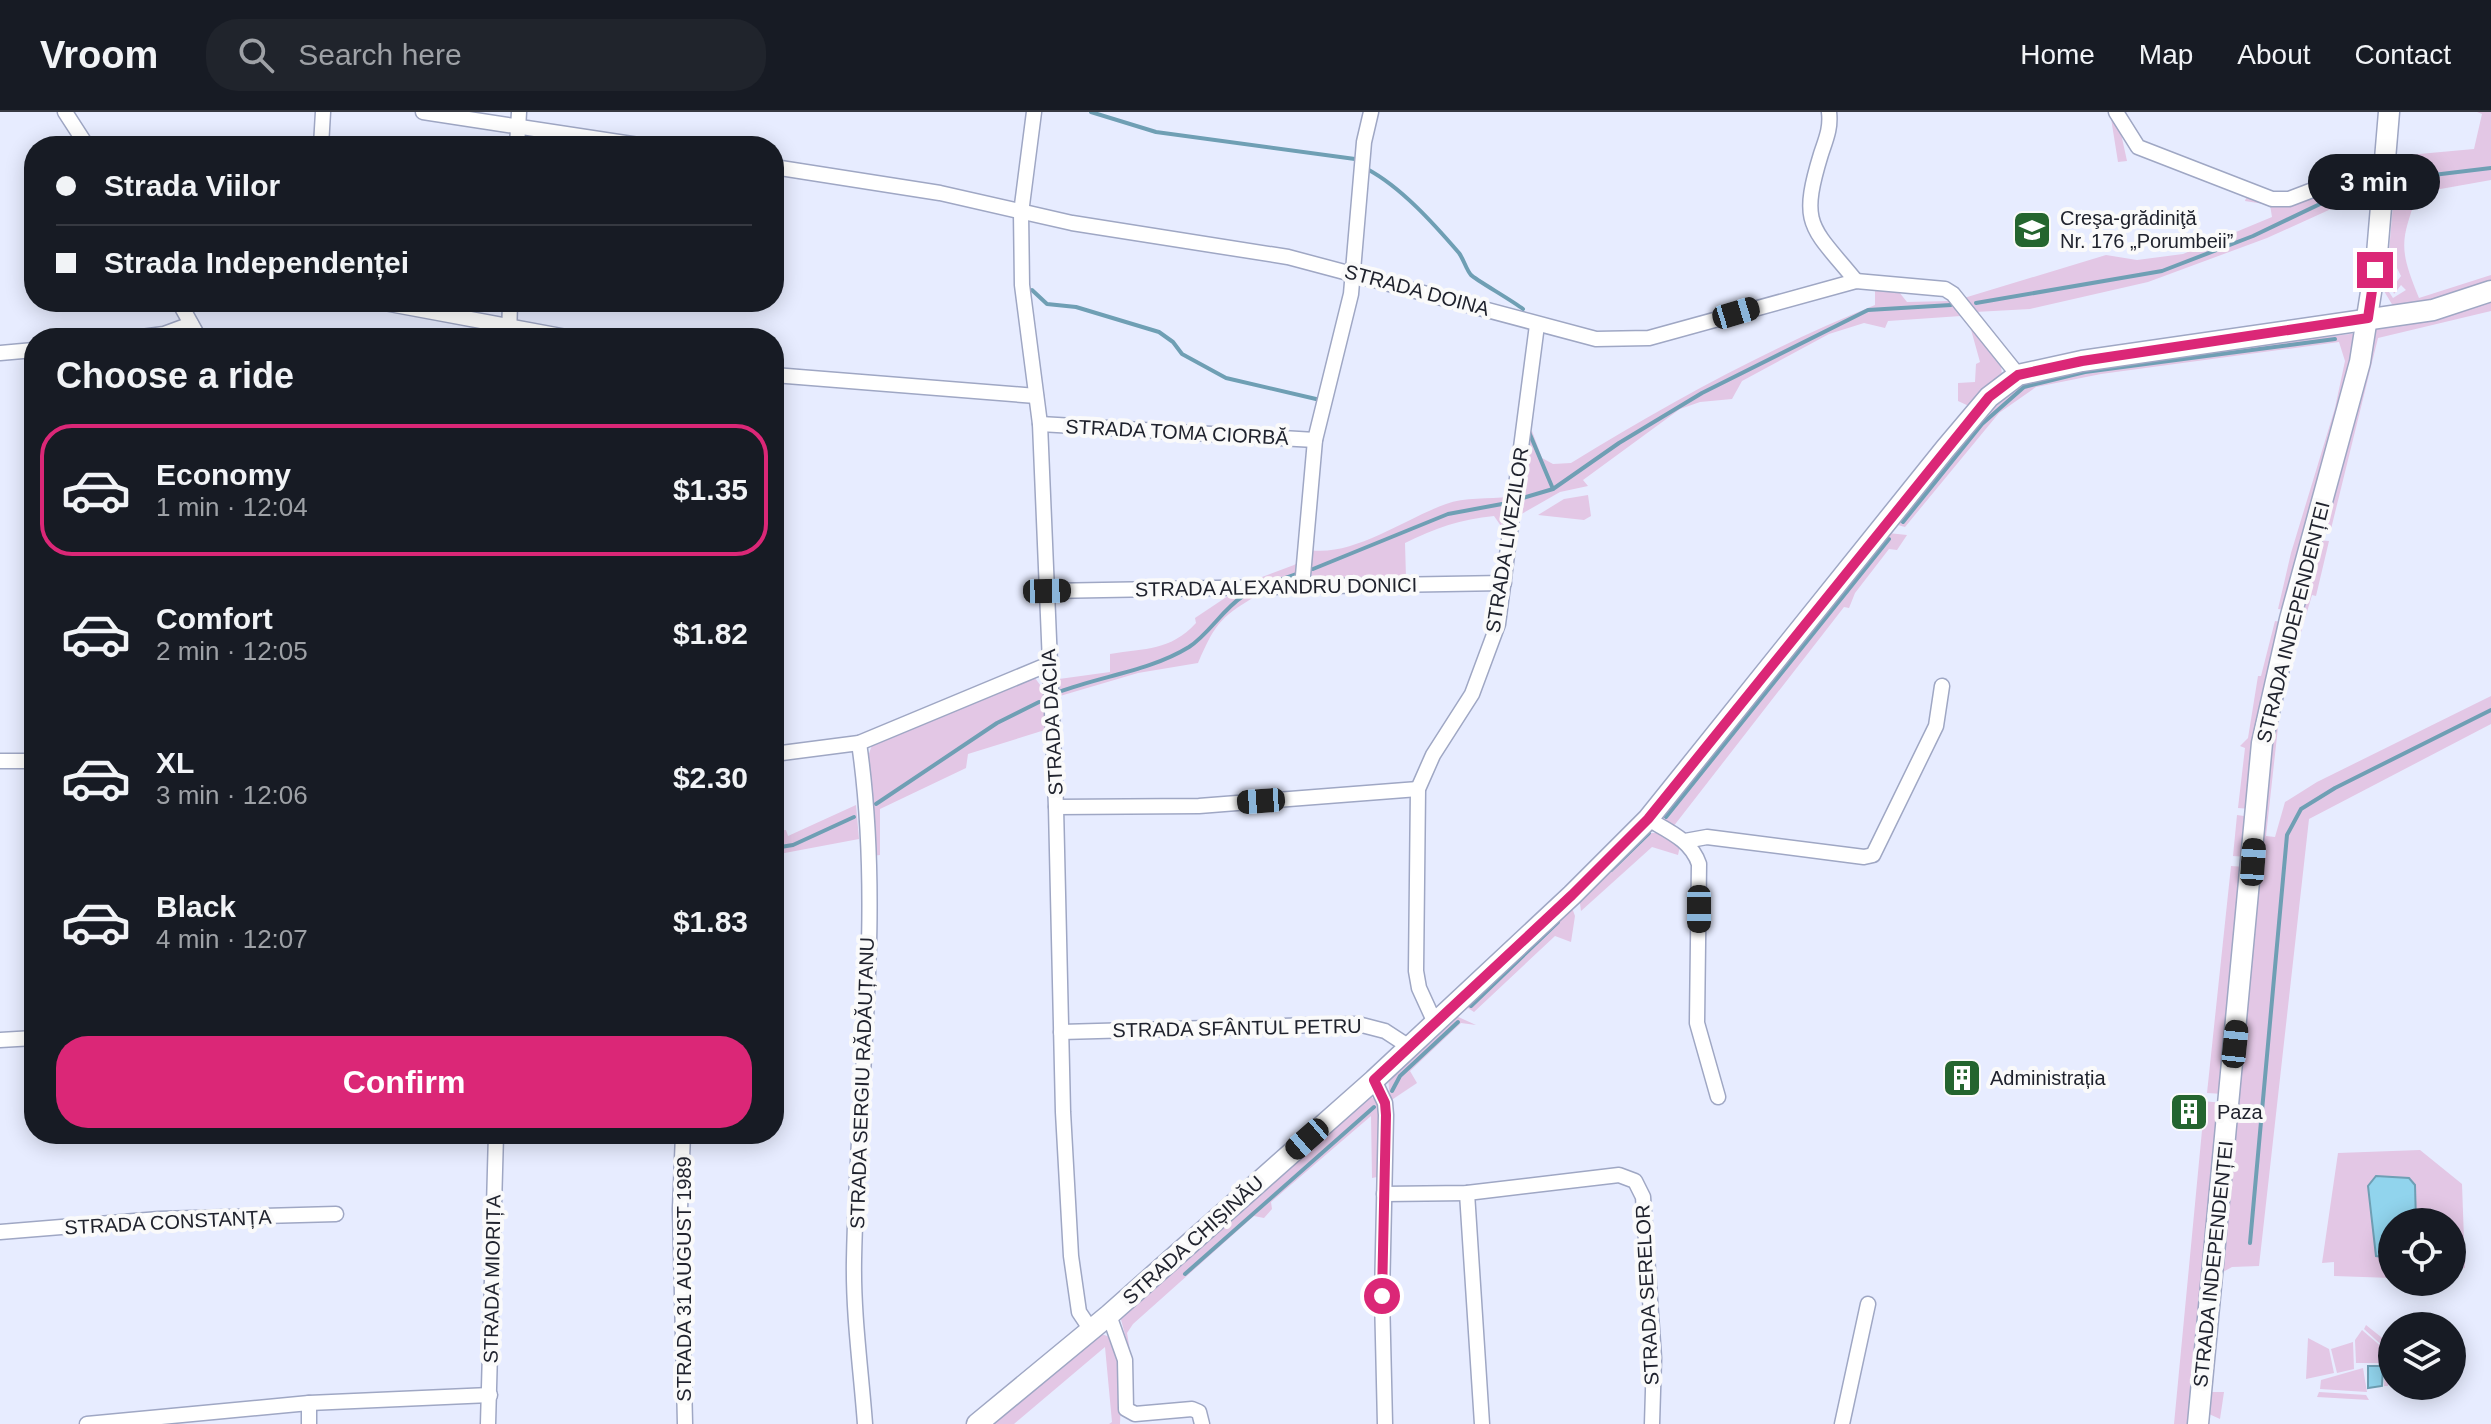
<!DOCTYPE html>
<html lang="en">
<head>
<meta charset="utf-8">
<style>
  :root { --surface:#171b24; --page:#20242c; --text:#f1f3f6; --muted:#9ea1a6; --line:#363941; --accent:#db2777 }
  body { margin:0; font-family:Arial,sans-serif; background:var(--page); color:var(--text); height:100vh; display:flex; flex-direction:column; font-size:30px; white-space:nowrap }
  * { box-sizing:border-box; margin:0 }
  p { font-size:26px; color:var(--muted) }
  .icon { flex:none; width:44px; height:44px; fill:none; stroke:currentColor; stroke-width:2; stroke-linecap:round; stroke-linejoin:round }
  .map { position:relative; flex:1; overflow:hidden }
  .side { position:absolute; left:24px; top:216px; width:760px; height:816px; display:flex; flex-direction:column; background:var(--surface); border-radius:32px; box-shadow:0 4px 20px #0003 }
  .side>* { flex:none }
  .banner { position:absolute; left:24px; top:24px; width:760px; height:176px; border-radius:32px; box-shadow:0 4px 20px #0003; display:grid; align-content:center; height:176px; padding:0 32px; background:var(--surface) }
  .fabs { position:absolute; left:2378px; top:1096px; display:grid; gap:16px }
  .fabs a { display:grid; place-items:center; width:88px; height:88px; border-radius:50%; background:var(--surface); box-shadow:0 4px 20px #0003; font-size:40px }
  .end { position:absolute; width:36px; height:36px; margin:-18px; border:10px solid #db2777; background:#fff; box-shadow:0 0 0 4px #fff }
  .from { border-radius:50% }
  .bubble { position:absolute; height:56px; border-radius:28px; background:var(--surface); box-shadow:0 4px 20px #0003; font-size:26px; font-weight:600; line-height:56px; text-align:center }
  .car { position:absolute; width:24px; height:48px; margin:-24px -12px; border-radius:10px; box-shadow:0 0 6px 2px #0007; background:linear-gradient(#222 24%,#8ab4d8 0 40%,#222 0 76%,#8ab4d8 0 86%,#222 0) }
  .banner b { display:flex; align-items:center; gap:28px; height:76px; font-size:30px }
  .banner b+b { border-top:2px solid var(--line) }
  .banner i { width:20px; height:20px; background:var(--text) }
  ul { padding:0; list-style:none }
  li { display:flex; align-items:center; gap:24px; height:132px; margin:0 16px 12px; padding:0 16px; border:4px solid transparent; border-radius:32px }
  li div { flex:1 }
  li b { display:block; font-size:30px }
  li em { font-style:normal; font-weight:600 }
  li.current { border-color:var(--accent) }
  li>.icon { width:72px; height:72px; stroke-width:1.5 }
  h2 { padding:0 32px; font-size:36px; line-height:96px }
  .action { display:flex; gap:16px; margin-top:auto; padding:16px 32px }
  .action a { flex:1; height:92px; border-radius:32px; background:var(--accent); color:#fff; font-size:32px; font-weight:600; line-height:92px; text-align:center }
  header { display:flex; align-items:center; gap:48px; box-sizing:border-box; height:112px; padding:0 40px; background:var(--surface); border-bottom:2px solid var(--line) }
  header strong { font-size:38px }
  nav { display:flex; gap:44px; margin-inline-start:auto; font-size:28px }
  .search { width:560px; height:72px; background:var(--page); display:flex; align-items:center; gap:20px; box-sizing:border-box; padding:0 28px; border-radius:32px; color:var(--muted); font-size:30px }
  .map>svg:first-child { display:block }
</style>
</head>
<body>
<header>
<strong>Vroom</strong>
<div class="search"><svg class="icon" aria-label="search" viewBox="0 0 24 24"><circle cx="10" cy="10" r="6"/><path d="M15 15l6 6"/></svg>Search here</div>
<nav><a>Home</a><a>Map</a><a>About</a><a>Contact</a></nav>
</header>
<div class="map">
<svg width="2491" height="1312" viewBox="0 0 2491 1312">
  <rect width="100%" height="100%" fill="#e7ecff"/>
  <!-- green -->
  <g fill="#e3c7e5">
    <path d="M2110 0 2120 17 2127 49 2118 50Z"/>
    <path d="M2477 0H2491V68L2418 81C2400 130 2399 137 2419 186L2491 163V172L2421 194H2393L2384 179 2387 177 2393 186 2406 178 2401 173 2394 182 2392 176 2401 164 2395 152 2397 142 2389 140 2397 44 2474 37 2482 2Z"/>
    <path d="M2374 59 2372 88 2368 90 2364 82 2267 126 2148 170 2030 197 1975 200 1964 186 2106 143 2137 148 2183 142 2272 105 2270 93 2245 89 2246 86 2275 91Z"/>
    <path d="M1875 177 1899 180 1907 190 1950 189 2001 252 2002 264 1971 295 1958 289V271L1975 270 1976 252 1980 250 1970 214 1961 204 1888 209 1885 216 1864 211 1829 222 1742 269 1732 287 1700 290 1680 297 1583 368 1588 374 1560 380 1518 404 1526 319H1532L1542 346 1553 352 1571 351C1668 291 1769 236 1875 193Z"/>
    <path d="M2491 186V199L2378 226 2330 421 2320 419 2373 216Z"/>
    <path d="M2358 221 2287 498 2278 497 2291 441 2335 296 2345 249 2339 230 2101 262 2036 275 1999 301 1905 415 1894 412 1988 296 2029 268 2078 256Z"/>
    <path d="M1588 383 1591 404 1584 408 1538 403 1564 387Z"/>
    <path d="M1509 385 1506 409 1501 414 1494 404C1461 407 1435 416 1405 431L1406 466 1312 470 1310 438C1353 445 1406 406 1446 392 1464 385 1489 387 1509 385Z"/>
    <path d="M1888 421 1907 423 1897 438 1889 437 1855 481 1849 496 1844 495 1673 715 1666 710 1662 700Z"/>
    <path d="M2317 428 2329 429 2316 484 2312 483 2281 588 2266 724 2275 725 2285 690 2317 670 2491 584V612L2309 707 2259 1154 2232 1155 2223 1160 2220 1159 2269 627Z"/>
    <path d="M1301 449 1298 470 1246 471 1294 453Z"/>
    <path d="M1261 481C1222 504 1216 509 1198 551L1138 561 1060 584 1059 567 1110 560V542C1146 536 1170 539 1196 511L1195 506 1231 482Z"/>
    <path d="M2275 509 2283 510 2251 697 2238 696 2245 636 2240 634 2248 626 2258 564H2261Z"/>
    <path d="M1035 566 1046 581 1048 617 968 642 966 656 880 697V743L872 744 865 653 872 633Z"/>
    <path d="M856 693 859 727 774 743V719L786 718 788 724Z"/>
    <path d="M2237 703 2251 705 2247 745 2233 744Z"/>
    <path d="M1646 721H1658L1680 734 1678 743 1652 735 1581 799 1579 784Z"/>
    <path d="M2231 754 2246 755 2223 982 2207 981Z"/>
    <path d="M1571 793 1575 804 1571 830 1555 824 1474 900 1465 894Z"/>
    <path d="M1454 903 1476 913 1461 911 1410 959 1417 971 1390 989 1388 964Z"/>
    <path d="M1367 981C1391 996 1382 1040 1382 1064L1372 1066 1371 1004 1271 1090 1272 1097 1264 1106 1254 1104 1133 1212 1127 1221 1131 1245 1120 1204Z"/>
    <path d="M2184 987 2222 991 2190 1312H2174L2203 1008 2194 1006 2195 995 2183 993Z"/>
    <path d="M2420 1038 2462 1072 2465 1156 2452 1157V1110H2392V1166L2334 1164V1150L2322 1151 2338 1041Z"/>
    <path d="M2366 1213 2391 1233 2388 1274H2384L2386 1237 2364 1217Z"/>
    <path d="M2362 1218 2383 1236 2384 1251H2356L2355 1228Z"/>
    <path d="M1099 1221 1115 1227 1122 1264 1120 1312H1109L1112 1310 1105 1235 1014 1312H987Z"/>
    <path d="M2308 1226 2329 1237 2334 1261 2306 1267Z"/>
    <path d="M2353 1230 2354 1257 2337 1261 2331 1237Z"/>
    <path d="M2363 1256 2367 1280 2320 1277 2321 1268Z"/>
    <path d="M2211 1280H2224L2220 1307 2209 1302Z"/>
    <path d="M2319 1280 2366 1283 2369 1288 2317 1285Z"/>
  </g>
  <!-- water -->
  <g fill="#91d4ed" stroke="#6f9fb4" stroke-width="2">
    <path d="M2376 1064 2409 1066 2415 1073 2416 1110H2392V1146L2376 1144 2368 1074Z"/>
    <path d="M2368 1254H2383L2382 1274 2368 1276Z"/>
  </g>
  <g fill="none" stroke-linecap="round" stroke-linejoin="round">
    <!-- stream -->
    <g stroke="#6f9fb4" stroke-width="4">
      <path d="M1091 0 1156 20 1355 47"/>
      <path d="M1367 57C1401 75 1434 112 1459 141 1464 148 1466 157 1471 163 1476 168 1513 189 1523 197"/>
      <path d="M2400 67 2491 56"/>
      <path d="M1032 178 1047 192 1076 195 1159 220 1173 230 1182 242 1226 266 1316 287"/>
      <path d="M1976 191 2162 159 2253 124 2366 70"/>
      <path d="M1529 320 1553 377"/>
      <path d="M1523 386 1553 377 1619 331 1702 281 1868 198 1951 193"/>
      <path d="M1903 410 1982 312 2024 275 2085 260 2335 227"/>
      <path d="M1313 457 1448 402 1502 392"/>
      <path d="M1277 469 1297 462"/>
      <path d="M1059 580C1101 564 1150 559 1189 535 1209 522 1222 498 1243 484"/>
      <path d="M876 692 997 611 1039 590"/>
      <path d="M1666 705 1889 427"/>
      <path d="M774 736 793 733 854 705"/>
      <path d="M1611 758 1649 721"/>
      <path d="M1471 894 1558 810"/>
      <path d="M1392 979 1400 964 1458 910"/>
      <path d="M2250 1131 2287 723 2301 697 2335 676 2491 598"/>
      <path d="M1185 1162 1374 995"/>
    </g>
    <!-- street casing -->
    <g stroke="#9fa7c4" stroke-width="17">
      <g id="street">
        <path d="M65 0 87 34"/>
        <path d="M423 0 645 34"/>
        <path d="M1034 0 1021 101 1022 173 1040 312 1056 695 1063 1000 1071 1144 1079 1200 1091 1218"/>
        <path d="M1829 0C1831 16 1826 27 1821 42 1799 114 1811 114 1856 169"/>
        <path d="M2116 0 2138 35 2272 87H2289L2386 50"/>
        <path d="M321 34 323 0"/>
        <path d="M517 34 519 0"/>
        <path d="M774 55 940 81 1072 111 1288 145 1596 227 1649 226 1856 169 1945 177 1953 182 2018 263"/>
        <path d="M179 190 199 226"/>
        <path d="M379 190 572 226"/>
        <path d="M134 226 164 222 191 212"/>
        <path d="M509 226 510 190"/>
        <path d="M0 241 34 238"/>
        <path d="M774 263 1036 284"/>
        <path d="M1040 312 1315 328"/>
        <path d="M1302 475 1315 328 1351 182 1364 30 1371 0"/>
        <path d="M1047 479 1504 471"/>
        <path d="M859 631C884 802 857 976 854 1148 853 1202 861 1258 865 1312"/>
        <path d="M774 642 859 631 1049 552"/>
        <path d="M0 649H34"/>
        <path d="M1056 695 1199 694 1418 677"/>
        <path d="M1648 707C1668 719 1691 728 1699 752L1697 911 1718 985"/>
        <path d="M1685 729 1707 725 1864 745 1873 743 1936 614 1942 574"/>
        <path d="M1435 911 1419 876 1416 859 1418 677 1433 643 1472 582 1498 512 1537 213"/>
        <path d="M1061 920 1358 912 1385 919 1408 934"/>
        <path d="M0 928 34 926"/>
        <path d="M1374 968 1385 991 1386 1003 1382 1184 1385 1312"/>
        <path d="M683 1022 680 1097 685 1312"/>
        <path d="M1467 1081 1482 1312"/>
        <path d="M1384 1082 1467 1081 1619 1063 1635 1069 1643 1085 1654 1246 1652 1312"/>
        <path d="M0 1120 159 1107 336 1102"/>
        <path d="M1109 1203 1125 1248 1126 1297 1135 1302 1192 1297 1199 1300 1202 1312"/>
        <path d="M309 1291V1312"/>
        <path d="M87 1312 309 1291 490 1283"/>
        <path d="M488 1312 496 1022"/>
        <path d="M1842 1312 1868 1192"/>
      </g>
    </g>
    <!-- secondary casing -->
    <g stroke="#9fa7c4" stroke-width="23">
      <g id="secondary">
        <path d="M977 1312 1109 1203 1374 968 1572 783 1648 707 1945 337 1989 285 2018 263 2082 249 2433 198 2491 179"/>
        <path d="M2198 1312 2262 631 2290 507 2360 250 2377 142 2389 0"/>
      </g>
    </g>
    <!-- street -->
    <use href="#street" stroke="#fff" stroke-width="14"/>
    <!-- secondary -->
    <use href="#secondary" stroke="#fff" stroke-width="20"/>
  </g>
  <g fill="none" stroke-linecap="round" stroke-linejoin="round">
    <!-- route -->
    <path stroke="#db2777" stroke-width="10" d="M1382 1184 1386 1003 1385 991 1374 968 1572 783 1648 707 1989 285 2018 263 2082 249 2368 206 2375 158"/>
  </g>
  <!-- icons -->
  <defs>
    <g id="school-square" transform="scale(2)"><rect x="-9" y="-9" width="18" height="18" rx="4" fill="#24652f" stroke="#fafafa"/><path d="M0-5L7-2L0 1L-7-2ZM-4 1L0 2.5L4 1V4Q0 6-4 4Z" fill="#fff"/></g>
    <g id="building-square" transform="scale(2)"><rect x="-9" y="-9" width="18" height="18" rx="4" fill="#24652f" stroke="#fafafa"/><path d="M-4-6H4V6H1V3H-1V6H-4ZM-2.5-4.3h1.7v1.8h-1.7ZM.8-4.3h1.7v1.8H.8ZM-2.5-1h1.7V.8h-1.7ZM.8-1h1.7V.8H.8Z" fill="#fff"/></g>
  </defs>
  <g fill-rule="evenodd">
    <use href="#school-square" x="2032" y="118"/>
    <use href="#building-square" x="1962" y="966"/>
    <use href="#building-square" x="2189" y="1000"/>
  </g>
  <g text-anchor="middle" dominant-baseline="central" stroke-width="8" stroke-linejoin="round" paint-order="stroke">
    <!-- poi labels -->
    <g font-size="20" fill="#20232e" stroke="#fafafa" text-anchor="start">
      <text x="2060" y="106">Creşa-grădiniţă<tspan x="2060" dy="23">Nr. 176 „Porumbeii”</tspan></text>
      <text x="1990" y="966">Administrația</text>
      <text x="2217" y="1000">Paza</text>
    </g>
    <!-- street labels -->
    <g font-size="20" fill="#20232e" stroke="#fafafa">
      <text transform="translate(1417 178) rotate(15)">STRADA DOINA</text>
      <text transform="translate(1177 320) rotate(3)">STRADA TOMA CIORBĂ</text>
      <text transform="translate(1507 428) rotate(-81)">STRADA LIVEZILOR</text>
      <text transform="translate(1276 475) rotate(-1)">STRADA ALEXANDRU DONICI</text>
      <text transform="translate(2293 510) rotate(-76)">STRADA INDEPENDENȚEI</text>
      <text transform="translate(1052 610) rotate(-93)">STRADA DACIA</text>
      <text transform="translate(1237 916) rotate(-1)">STRADA SFÂNTUL PETRU</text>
      <text transform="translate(862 971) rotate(-88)">STRADA SERGIU RĂDĂUȚANU</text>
      <text transform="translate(168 1110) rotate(-3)">STRADA CONSTANȚA</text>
      <text transform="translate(1193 1128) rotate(-42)">STRADA CHIȘINĂU</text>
      <text transform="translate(2213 1152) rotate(-84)">STRADA INDEPENDENȚEI</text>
      <text transform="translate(492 1167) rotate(-89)">STRADA MIORIȚA</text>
      <text transform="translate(684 1167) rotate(-90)">STRADA 31 AUGUST 1989</text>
      <text transform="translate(1647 1183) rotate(-93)">STRADA SERELOR</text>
    </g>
  </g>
</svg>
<div class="fabs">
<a><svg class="icon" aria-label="locate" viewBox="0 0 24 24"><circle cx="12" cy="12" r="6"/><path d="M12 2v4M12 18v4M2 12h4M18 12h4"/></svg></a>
<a><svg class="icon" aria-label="layers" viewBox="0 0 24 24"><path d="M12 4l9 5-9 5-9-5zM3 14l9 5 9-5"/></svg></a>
</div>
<i class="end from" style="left:1382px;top:1184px"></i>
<i class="end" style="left:2375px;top:158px"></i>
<div class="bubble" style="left:2308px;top:42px;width:132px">3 min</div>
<i class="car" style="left:1736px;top:201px;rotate:73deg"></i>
<i class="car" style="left:1047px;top:479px;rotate:89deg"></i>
<i class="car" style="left:1261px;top:689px;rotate:266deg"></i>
<i class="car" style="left:2253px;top:750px;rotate:4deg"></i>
<i class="car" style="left:1699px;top:797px;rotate:180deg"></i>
<i class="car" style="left:2235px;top:932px;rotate:6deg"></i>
<i class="car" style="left:1307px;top:1027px;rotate:229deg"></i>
<div class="banner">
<b><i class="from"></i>Strada Viilor</b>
<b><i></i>Strada Independenței</b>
</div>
<section class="side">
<h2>Choose a ride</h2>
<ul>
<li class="current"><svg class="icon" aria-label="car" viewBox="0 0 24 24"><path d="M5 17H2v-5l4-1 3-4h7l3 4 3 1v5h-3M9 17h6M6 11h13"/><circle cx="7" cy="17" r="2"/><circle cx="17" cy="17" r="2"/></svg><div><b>Economy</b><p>1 min · 12:04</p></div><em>$1.35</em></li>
<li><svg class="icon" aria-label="car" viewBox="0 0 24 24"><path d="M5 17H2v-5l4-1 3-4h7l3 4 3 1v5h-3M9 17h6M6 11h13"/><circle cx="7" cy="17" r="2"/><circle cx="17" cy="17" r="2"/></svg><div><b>Comfort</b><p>2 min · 12:05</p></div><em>$1.82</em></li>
<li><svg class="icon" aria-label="car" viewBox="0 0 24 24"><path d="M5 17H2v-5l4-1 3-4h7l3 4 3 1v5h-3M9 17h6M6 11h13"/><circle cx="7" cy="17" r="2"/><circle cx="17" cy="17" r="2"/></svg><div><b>XL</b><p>3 min · 12:06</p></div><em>$2.30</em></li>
<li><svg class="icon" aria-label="car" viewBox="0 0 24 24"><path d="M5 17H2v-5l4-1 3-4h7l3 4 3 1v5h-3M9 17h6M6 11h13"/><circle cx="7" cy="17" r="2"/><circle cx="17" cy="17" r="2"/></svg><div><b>Black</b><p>4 min · 12:07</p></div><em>$1.83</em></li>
</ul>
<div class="action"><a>Confirm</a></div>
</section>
</div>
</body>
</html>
